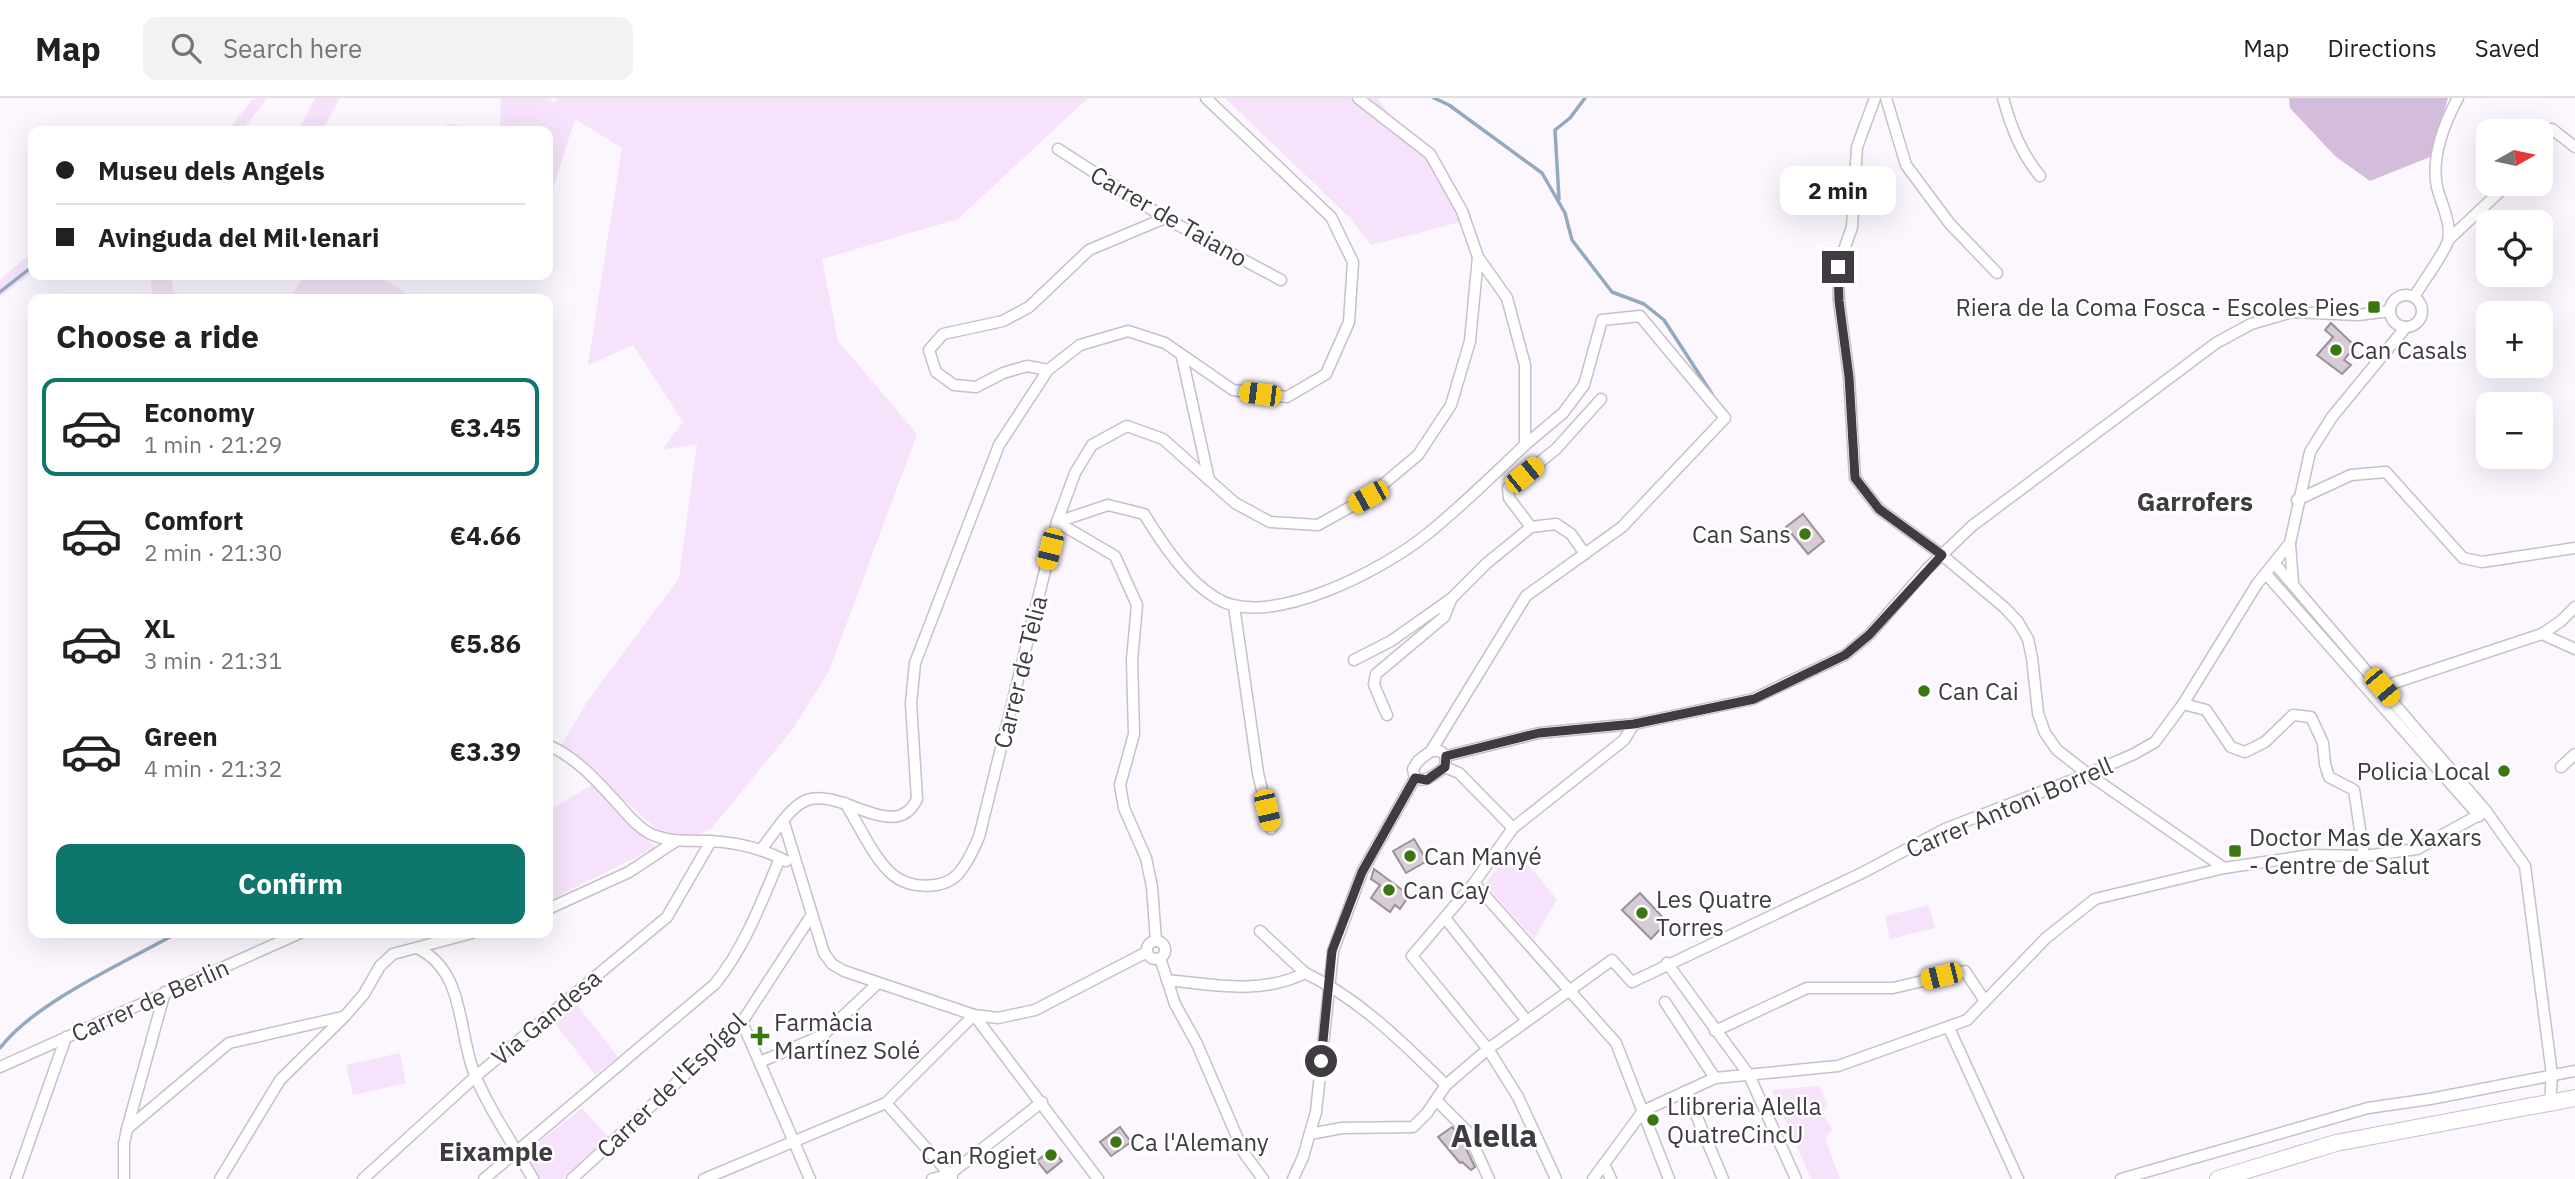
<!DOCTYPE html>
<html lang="en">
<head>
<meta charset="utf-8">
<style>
  :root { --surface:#fff; --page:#f2f2f2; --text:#202124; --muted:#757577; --line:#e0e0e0; --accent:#0f766e }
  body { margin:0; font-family:"IBM Plex Sans",sans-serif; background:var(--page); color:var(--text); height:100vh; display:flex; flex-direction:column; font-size:26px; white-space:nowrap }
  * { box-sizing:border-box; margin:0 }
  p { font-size:23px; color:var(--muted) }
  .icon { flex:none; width:38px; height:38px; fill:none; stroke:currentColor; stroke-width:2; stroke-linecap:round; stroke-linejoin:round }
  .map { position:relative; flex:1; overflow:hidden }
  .details { position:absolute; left:28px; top:196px; width:525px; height:644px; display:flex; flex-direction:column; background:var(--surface); border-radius:14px; box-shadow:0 7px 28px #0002 }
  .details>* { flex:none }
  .banner { position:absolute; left:28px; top:28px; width:525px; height:154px; border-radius:14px; box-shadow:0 7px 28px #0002; display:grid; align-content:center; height:154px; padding:0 28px; background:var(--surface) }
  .needle { width:46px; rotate:81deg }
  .buttons { position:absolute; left:2476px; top:21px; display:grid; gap:14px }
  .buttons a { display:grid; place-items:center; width:77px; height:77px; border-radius:14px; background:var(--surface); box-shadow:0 7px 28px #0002; font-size:35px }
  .end { position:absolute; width:32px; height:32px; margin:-16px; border:9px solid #3f3b40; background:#fff; box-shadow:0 0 0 4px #fff }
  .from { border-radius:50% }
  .bubble { position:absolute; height:49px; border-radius:14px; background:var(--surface); box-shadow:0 7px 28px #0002; font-size:23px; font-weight:800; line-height:49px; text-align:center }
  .car { position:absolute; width:21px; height:42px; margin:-21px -10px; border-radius:9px; box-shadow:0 0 5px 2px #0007; background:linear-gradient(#f5c518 24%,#345 0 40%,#f5c518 0 76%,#345 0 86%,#f5c518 0) }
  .banner b { display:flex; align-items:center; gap:24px; height:66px; font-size:26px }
  .banner b+b { border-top:2px solid var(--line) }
  .banner i { width:18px; height:18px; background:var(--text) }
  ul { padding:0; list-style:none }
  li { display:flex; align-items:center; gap:21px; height:98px; margin:0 14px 10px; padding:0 14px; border:4px solid transparent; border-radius:14px }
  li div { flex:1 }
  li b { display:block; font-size:26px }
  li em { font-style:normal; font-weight:800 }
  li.active { border-color:var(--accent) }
  li>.icon { width:63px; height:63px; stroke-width:1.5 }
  h2 { padding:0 28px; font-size:32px; line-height:84px }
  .button { display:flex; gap:14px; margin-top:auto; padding:14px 28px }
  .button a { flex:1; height:80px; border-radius:14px; background:var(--accent); color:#fff; font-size:28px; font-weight:800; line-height:80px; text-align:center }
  header { display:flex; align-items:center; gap:42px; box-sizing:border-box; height:98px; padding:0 35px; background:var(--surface); border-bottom:2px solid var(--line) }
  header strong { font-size:33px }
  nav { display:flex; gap:38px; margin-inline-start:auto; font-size:24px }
  .search { width:490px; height:63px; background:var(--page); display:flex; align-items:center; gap:18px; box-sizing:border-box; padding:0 24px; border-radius:14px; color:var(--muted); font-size:26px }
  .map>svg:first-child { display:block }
</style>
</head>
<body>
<header>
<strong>Map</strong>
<div class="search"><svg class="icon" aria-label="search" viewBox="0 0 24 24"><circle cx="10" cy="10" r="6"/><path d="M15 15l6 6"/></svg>Search here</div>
<nav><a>Map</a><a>Directions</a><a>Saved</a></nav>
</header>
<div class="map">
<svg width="2575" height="1081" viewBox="0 0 2575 1081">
  <rect width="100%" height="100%" fill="#fcf6fe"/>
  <!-- green -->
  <g fill="#f6e3fb">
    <path d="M267 0 242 33H227L253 1Z"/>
    <path d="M315 0H340L322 33H298Z"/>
    <path d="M501 0H549L554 4 557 0H1088L958 121 822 161 838 243 917 336 829 573 792 632 712 730 696 738 663 736 561 648 587 604 679 480 697 346 662 352 683 324 633 247 588 267 622 50 575 21 548 106V33H444L447 26 500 32Z"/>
    <path d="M1225 0H1377L1472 121 1371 147 1351 121Z"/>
    <path d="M33 153V174L0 199V182Z"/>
    <path d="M150 177H171L175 201H153Z"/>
    <path d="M304 177C349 177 378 167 411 201H290Z"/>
    <path d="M592 687 628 726 656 749 548 803V713Z"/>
    <path d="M1513 749 1557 801 1534 841 1485 786Z"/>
    <path d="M1929 807 1935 830 1890 841 1885 818Z"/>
    <path d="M577 907 618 959 595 977 554 924Z"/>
    <path d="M400 955 406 985 353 997 346 967Z"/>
    <path d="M1819 988 1828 1007 1821 1014 1833 1032 1825 1040 1840 1081H1811L1772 992Z"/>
    <path d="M582 1010 609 1040 562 1081H540L527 1058 530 1051Z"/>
  </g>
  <!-- forest -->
  <path fill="#d4bcdb" d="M2289 0H2448L2430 59 2370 83 2335 58 2290 10Z"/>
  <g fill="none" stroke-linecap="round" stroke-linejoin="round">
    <!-- stream -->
    <g stroke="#94a9be" stroke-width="3.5">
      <path d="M1434 0 1449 7 1542 75 1565 115 1572 142 1612 194 1644 206 1664 222 1712 296"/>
      <path d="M1559 101 1555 32 1570 20 1585 0"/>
      <path d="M0 194 33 168"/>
      <path d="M0 950C35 904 126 864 177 835"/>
    </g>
  </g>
  <!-- building -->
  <g fill="#d7cbd6" stroke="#9b909a" stroke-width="2">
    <path d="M2331 225 2355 248 2344 262 2351 267 2342 276 2317 257 2333 239 2325 232Z"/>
    <path d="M1803 416 1824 443 1808 456 1786 429Z"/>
    <path d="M1414 741 1427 763 1406 775 1393 753Z"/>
    <path d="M1374 771 1409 797 1400 811 1395 807 1390 814 1371 800 1380 787 1371 781Z"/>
    <path d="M1640 795 1667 824 1651 841 1622 812Z"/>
    <path d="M1120 1029 1131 1044 1111 1058 1100 1044Z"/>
    <path d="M1452 1029 1460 1038 1475 1069 1471 1072 1462 1064 1460 1065 1438 1039Z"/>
    <path d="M1052 1051 1062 1063 1047 1075 1037 1063Z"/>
  </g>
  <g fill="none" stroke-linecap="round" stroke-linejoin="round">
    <!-- street casing -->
    <g stroke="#c8bfcb" stroke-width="13">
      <g id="street">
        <path d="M1875 0 1857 49 1852 129 1838 169 1839 203 1849 279 1855 380 1879 411 1942 457 2005 510 2018 524 2028 541 2032 560 2038 615 2045 635 2057 652 2088 676 2224 770"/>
        <path d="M1886 0 1906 67 1950 126 1997 175"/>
        <path d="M2003 0C2011 29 2021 55 2040 78"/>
        <path d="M2541 47 2552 31 2575 49"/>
        <path d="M1058 51 1165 120 1281 182"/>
        <path d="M2448 142 2508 86"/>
        <circle cx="2406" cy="213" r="16"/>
        <path d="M2414 199C2421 187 2445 154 2448 143 2452 126 2441 105 2437 89 2431 60 2444 25 2458 0"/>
        <path d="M1182 259 1209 382"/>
        <path d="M1048 272 1027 268 1003 275 976 289 954 287 936 274 929 252 943 236 1003 223 1029 209 1089 152 1165 120"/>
        <path d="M2297 402 2351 377 2386 374 2463 460 2482 464 2575 450"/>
        <path d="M1531 429 1556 426 1571 436 1585 456"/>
        <path d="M2290 446 2293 485"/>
        <path d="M2275 466 2486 713 2525 768 2552 977 2550 1005"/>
        <path d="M2266 476 2479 718"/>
        <path d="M1234 508 1258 675 1271 731"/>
        <path d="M2542 536 2575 551"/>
        <path d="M1354 562 1391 543 1452 500 1487 465 1531 429 1509 400 1508 390 1556 351 1601 301"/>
        <path d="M2382 589 2542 536 2561 523 2575 509"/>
        <path d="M2183 606 2206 612 2231 649 2245 654 2265 644 2293 617 2311 619 2323 645 2325 666 2329 679 2354 692 2364 758"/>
        <path d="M1387 617 1374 587 1376 576 1444 519 1451 502"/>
        <path d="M548 647C577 660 596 682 618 706 627 716 636 728 649 735 668 745 688 742 708 743 736 744 762 750 786 763"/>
        <path d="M1431 653 1526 498 1622 429 1725 320 1640 218 1602 222 1584 287 1563 315 1525 347"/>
        <path d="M1431 653H1440L1446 658 1445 669C1436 675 1426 686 1415 680L1413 671 1418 663Z"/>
        <path d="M1446 658 1539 635 1634 626 1753 601 1845 557 1869 537 1927 471 1972 428 2216 245 2251 226 2292 214 2358 217 2390 213"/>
        <path d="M1445 669 1459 675 1513 730"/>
        <path d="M2561 669 2575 656"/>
        <path d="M845 705C860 728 873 760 893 777 910 791 943 792 958 776 968 765 973 752 979 739L1057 424 1075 375 1092 347 1127 328 1163 341 1235 405 1270 424 1318 427 1368 399 1418 357 1451 307 1470 243 1478 159 1462 113 1430 56 1358 0"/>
        <path d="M784 725 824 855 832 866 844 873 974 917 998 920 1035 912 1147 854"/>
        <path d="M762 750C774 736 790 708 807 702 843 690 896 746 917 701L911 605 915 565 999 347 1048 272 1080 247 1128 233 1165 245 1233 292 1287 299 1326 276 1349 224 1353 164 1331 119 1206 0"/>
        <path d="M1474 785 1616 945 1669 1081"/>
        <path d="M548 811 629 774 676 743"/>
        <path d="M1445 820 1527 923"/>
        <path d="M1260 833 1305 875"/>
        <circle cx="1156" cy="852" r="9"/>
        <path d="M1156 843 1152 789 1146 760 1124 710 1120 687 1134 636 1132 562 1137 507 1115 458 1057 424 1108 407 1144 416C1162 445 1186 482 1216 500 1268 533 1384 471 1426 437 1461 409 1493 377 1525 347V267L1507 200 1478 159"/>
        <path d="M417 850C464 872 458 930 473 972 485 1005 515 1049 533 1081"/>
        <path d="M1160 860 1175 906 1197 946 1244 1055 1263 1081"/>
        <path d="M1667 865 1749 977 1796 1081"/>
        <path d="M1167 882C1215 887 1261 897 1305 875 1360 901 1403 945 1446 987"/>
        <path d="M1665 904 1715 980"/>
        <path d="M974 917 1098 1081"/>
        <path d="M742 924 810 1081"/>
        <path d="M1949 930 2018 1081"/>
        <path d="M1715 933 1807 890H1893L1965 873 1985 903"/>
        <path d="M760 964 823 937 877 886"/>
        <path d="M0 969 300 835"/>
        <path d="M1686 993 1723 1081"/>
        <path d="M1436 1002 1467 1033 1489 1081"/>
        <path d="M886 1005 952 1079"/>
        <path d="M127 1031 229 945 342 919"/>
        <path d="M1310 1036 1342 1030 1413 1029 1427 1015 1446 987 1488 951 1612 862 1632 884 1862 775 1945 731 2088 676 2134 656 2155 644 2183 606 2257 486 2290 445 2310 354 2332 319 2406 229"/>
        <path d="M1604 1066 1611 1081"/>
        <path d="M16 1081 66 939"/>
        <path d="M124 1081V1046L127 1031 165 894"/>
        <path d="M220 1081 280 982 345 918 364 896 380 868 393 856 472 835"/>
        <path d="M363 1081 476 978 667 819 711 743"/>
        <path d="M484 1081 715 886C745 849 762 803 780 760"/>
        <path d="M572 1081 742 924 811 818"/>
        <path d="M704 1081 886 1005 974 917"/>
        <path d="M932 1081 950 1076 1042 1004"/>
        <path d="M1293 1081 1303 1059 1316 1014 1333 853 1362 774 1415 680"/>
        <path d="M1556 1081 1518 999 1488 951 1412 858 1474 785 1513 730 1624 642 1634 626"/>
        <path d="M1593 1081 1643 1013 1715 980 1838 968 1967 922 2046 840 2095 801 2224 770 2312 757 2364 758 2417 751 2486 713"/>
        <path d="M2121 1081 2368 1010 2430 1001 2575 973"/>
      </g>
    </g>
    <!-- secondary casing -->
    <g stroke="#c8bfcb" stroke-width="18">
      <path id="secondary" d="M2218 1081 2336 1045 2575 1000"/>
    </g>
    <!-- street -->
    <use href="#street" stroke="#fff" stroke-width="10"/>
    <!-- secondary -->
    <use href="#secondary" stroke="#fff" stroke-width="16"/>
  </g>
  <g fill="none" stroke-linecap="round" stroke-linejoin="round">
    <!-- route -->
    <path stroke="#3f3b40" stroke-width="9" d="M1321 963 1332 853 1362 774 1415 680 1427 682 1445 669 1446 658 1539 635 1634 626 1754 601 1845 557 1869 537 1942 457 1879 411 1855 380 1849 279 1839 203 1838 169"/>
  </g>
  <!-- markers -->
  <g fill="#3b7710" stroke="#fff" stroke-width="2.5">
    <rect x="2367" y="202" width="14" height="14" rx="3.5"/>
    <circle cx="2336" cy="252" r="7"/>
    <circle cx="1805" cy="436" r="7"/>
    <circle cx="1924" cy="593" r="7"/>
    <circle cx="2504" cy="673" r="7"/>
    <rect x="2228" y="746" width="14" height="14" rx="3.5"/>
    <circle cx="1410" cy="758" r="7"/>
    <circle cx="1389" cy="792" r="7"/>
    <circle cx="1642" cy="815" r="7"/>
    <path d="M756.5 927.5h7v7h7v7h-7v7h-7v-7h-7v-7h7z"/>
    <circle cx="1653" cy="1022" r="7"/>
    <circle cx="1116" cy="1044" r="7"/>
    <circle cx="1051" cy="1057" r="7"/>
  </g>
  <g text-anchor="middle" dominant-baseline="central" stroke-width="5" stroke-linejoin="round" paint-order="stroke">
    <!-- street labels -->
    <g font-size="24" fill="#3f3b40" stroke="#fff">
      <text transform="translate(1169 118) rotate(30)">Carrer de Taiano</text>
      <text transform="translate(1020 574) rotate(-76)">Carrer de Tèlia</text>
      <text transform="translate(2009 709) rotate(-23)">Carrer Antoni Borrell</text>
      <text transform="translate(150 902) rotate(-24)">Carrer de Berlin</text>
      <text transform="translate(546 919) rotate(-40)">Via Gandesa</text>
      <text transform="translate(671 987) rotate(-44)">Carrer de l'Espígol</text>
    </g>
    <!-- poi labels -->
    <g font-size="24" fill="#3f3b40" stroke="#fff" text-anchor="start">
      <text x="2360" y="209" text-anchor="end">Riera de la Coma Fosca - Escoles Pies</text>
      <text x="2350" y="252">Can Casals</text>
      <text x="1791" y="436" text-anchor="end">Can Sans</text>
      <text x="1938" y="593">Can Cai</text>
      <text x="2490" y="673" text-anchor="end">Policia Local</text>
      <text x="2249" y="739">Doctor Mas de Xaxars<tspan x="2249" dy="28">- Centre de Salut</tspan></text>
      <text x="1424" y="758">Can Manyé</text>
      <text x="1403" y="792">Can Cay</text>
      <text x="1656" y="801">Les Quatre<tspan x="1656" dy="28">Torres</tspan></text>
      <text x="774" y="924">Farmàcia<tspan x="774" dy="28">Martínez Solé</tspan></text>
      <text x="1667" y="1008">Llibreria Alella<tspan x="1667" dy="28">QuatreCincU</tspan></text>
      <text x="1130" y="1044">Ca l'Alemany</text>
      <text x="1037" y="1057" text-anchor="end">Can Rogiet</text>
    </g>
    <!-- neighbourhood labels -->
    <g font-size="26" font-weight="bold" fill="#3f3b40" stroke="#fff">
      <text x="2195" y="403">Garrofers</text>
      <text x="496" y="1053">Eixample</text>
    </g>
    <!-- district labels -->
    <g font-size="32" font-weight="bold" fill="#3f3b40" stroke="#fff">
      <text x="1494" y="1037">Alella</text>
    </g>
  </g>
</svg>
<div class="buttons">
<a><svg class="needle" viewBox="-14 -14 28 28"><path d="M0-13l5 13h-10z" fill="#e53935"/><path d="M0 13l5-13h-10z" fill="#757577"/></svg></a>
<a><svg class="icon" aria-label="locate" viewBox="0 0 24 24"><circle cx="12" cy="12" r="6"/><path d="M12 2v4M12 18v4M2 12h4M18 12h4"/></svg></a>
<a>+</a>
<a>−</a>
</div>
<i class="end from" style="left:1321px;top:963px"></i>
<i class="end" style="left:1838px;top:169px"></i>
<div class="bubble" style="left:1780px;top:68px;width:116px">2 min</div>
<i class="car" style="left:1260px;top:296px;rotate:277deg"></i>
<i class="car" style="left:1524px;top:377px;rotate:51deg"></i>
<i class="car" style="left:1368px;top:399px;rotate:241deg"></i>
<i class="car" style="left:1050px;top:451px;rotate:194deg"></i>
<i class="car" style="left:2382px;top:589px;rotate:140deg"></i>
<i class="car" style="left:1267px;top:712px;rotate:167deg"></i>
<i class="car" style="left:1941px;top:878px;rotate:256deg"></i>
<div class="banner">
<b><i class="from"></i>Museu dels Angels</b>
<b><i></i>Avinguda del Mil·lenari</b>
</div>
<section class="details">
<h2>Choose a ride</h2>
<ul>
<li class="active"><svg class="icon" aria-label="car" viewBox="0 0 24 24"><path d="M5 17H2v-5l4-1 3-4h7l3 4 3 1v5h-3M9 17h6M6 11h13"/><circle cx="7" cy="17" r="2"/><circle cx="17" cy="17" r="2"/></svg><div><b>Economy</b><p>1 min · 21:29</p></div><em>€3.45</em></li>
<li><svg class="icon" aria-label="car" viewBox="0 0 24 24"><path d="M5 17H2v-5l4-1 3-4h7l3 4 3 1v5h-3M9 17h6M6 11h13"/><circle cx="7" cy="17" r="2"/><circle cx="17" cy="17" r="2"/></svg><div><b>Comfort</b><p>2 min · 21:30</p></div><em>€4.66</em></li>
<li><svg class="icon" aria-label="car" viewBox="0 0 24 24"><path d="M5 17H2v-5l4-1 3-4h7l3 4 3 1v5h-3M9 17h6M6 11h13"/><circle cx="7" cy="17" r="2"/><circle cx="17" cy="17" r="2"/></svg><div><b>XL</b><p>3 min · 21:31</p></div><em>€5.86</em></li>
<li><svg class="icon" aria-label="car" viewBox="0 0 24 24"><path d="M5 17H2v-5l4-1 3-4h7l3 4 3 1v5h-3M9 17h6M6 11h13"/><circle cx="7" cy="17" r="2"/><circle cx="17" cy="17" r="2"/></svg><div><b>Green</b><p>4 min · 21:32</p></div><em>€3.39</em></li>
</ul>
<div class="button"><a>Confirm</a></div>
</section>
</div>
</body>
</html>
